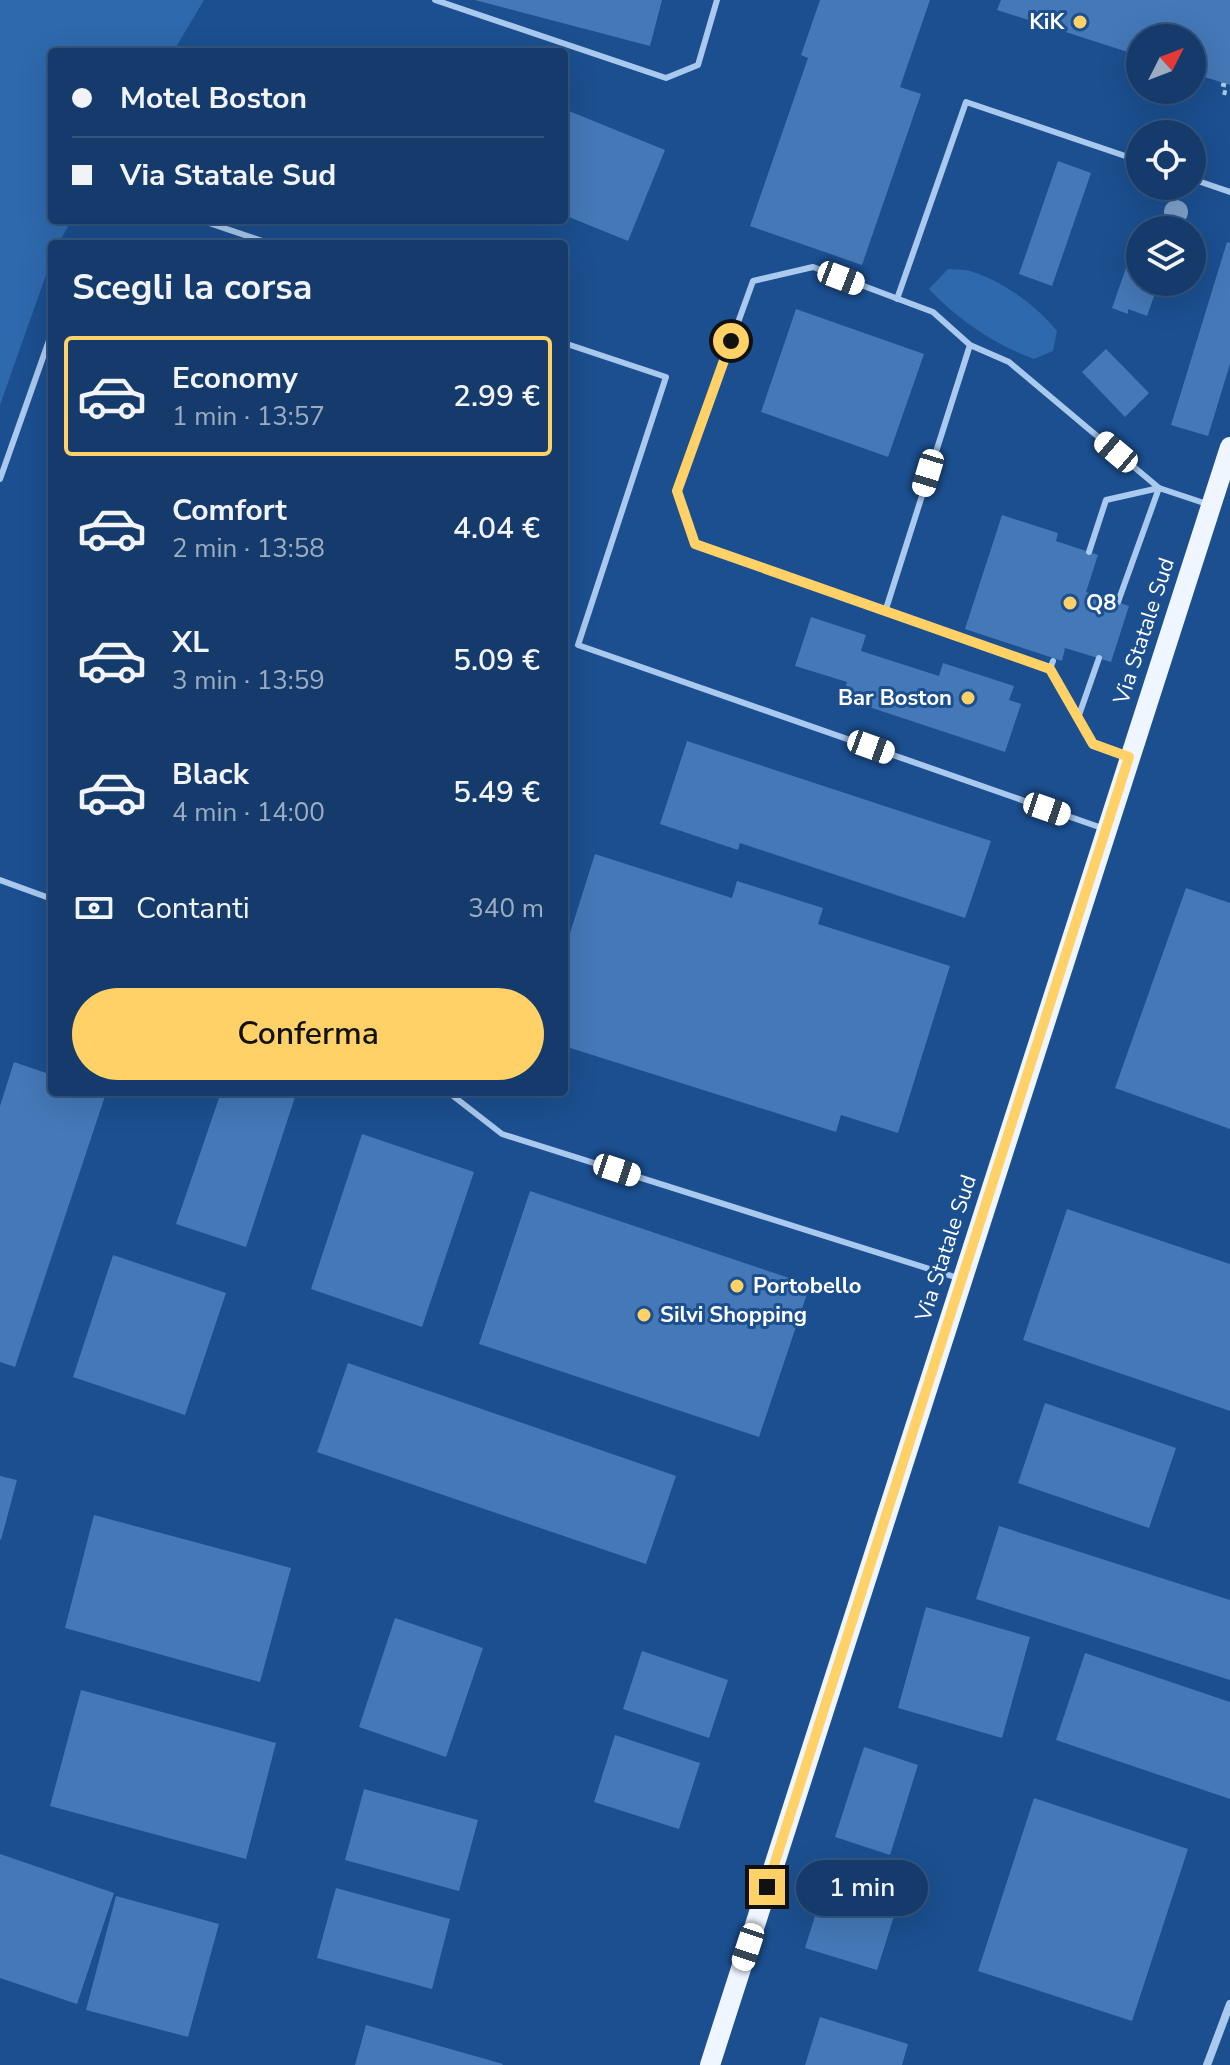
<!DOCTYPE html>
<html lang="it">
<head>
<meta charset="utf-8">
<style>
  :root { --surface:#143b6b; --page:#214673; --text:#f1f3f6; --muted:#9dadc1; --line:#33557e; --accent:#ffd166 }
  body { margin:0; font-family:"Nunito Sans",sans-serif; background:var(--page); color:var(--text); height:100vh; display:flex; flex-direction:column; font-size:30px; white-space:nowrap }
  * { box-sizing:border-box; margin:0 }
  p { font-size:26px; color:var(--muted) }
  .icon { flex:none; width:44px; height:44px; fill:none; stroke:currentColor; stroke-width:2; stroke-linecap:round; stroke-linejoin:round }
  .map { position:relative; flex:1; overflow:hidden }
  .side { position:absolute; left:48px; top:240px; width:520px; height:856px; display:flex; flex-direction:column; background:var(--surface); border-radius:8px; box-shadow:0 8px 32px #0002,0 0 0 2px var(--line) }
  .side>* { flex:none }
  .hud { position:absolute; left:48px; top:48px; width:520px; height:176px; border-radius:8px; box-shadow:0 8px 32px #0002,0 0 0 2px var(--line); display:grid; align-content:center; height:176px; padding:0 24px; background:var(--surface) }
  .needle { width:52px; rotate:48deg }
  .buttons { position:absolute; left:1126px; top:24px; display:grid; gap:16px }
  .buttons a { display:grid; place-items:center; width:80px; height:80px; border-radius:50%; background:var(--surface); box-shadow:0 8px 32px #0002,0 0 0 2px var(--line); font-size:40px }
  .end { position:absolute; width:36px; height:36px; margin:-18px; border:10px solid #ffd166; background:#111; box-shadow:0 0 0 4px #111 }
  .from { border-radius:50% }
  .bubble { position:absolute; height:56px; border-radius:28px; background:var(--surface); box-shadow:0 8px 32px #0002,0 0 0 2px var(--line); font-size:26px; font-weight:600; line-height:56px; text-align:center }
  .car { position:absolute; width:24px; height:48px; margin:-24px -12px; border-radius:10px; box-shadow:0 0 6px 2px #0007; background:linear-gradient(#fff 24%,#345 0 40%,#fff 0 76%,#345 0 86%,#fff 0) }
  .hud b { display:flex; align-items:center; gap:28px; height:76px; font-size:30px }
  .hud b+b { border-top:2px solid var(--line) }
  .hud i { width:20px; height:20px; background:var(--text) }
  ul { padding:0; list-style:none }
  li { display:flex; align-items:center; gap:24px; height:120px; margin:0 16px 12px; padding:0 8px; border:4px solid transparent; border-radius:8px }
  li div { flex:1 }
  li b { display:block; font-size:30px }
  li em { font-style:normal; font-weight:600 }
  li.selected { border-color:var(--accent) }
  li>.icon { width:72px; height:72px; stroke-width:1.5 }
  h2 { padding:0 24px; font-size:36px; line-height:96px }
  .pay { display:flex; align-items:center; gap:20px; height:88px; padding:0 24px; font-size:30px }
  .pay p { margin-inline-start:auto }
  .button { display:flex; gap:16px; margin-top:auto; padding:16px 24px }
  .button a { flex:1; height:92px; border-radius:48px; background:var(--accent); color:#111; font-size:32px; font-weight:600; line-height:92px; text-align:center }
  .map>svg:first-child { display:block }
</style>
</head>
<body>
<div class="map">
<svg width="1230" height="2065" viewBox="0 0 1230 2065">
  <rect width="100%" height="100%" fill="#1b4f8f"/>
  <!-- green -->
  <g fill="#2e69ad">
    <path d="M0 0H204L173 52H52V220H72L58 244H52V258L0 405Z"/>
    <path d="M948 269C956 270 966 269 973 272 1004 282 1037 306 1057 331L1053 351 1034 359C995 345 958 320 929 289Z"/>
  </g>
  <!-- building -->
  <g fill="#4478b7">
    <path d="M475 0H662L650 46Z"/>
    <path d="M820 0H930L900 87 921 94 862 265 750 226 808 58 801 55Z"/>
    <path d="M1001 0H1230V85L1192 73V38H1140V56L997 10Z"/>
    <path d="M564 109 665 150 628 241 564 215Z"/>
    <path d="M1058 161 1091 173 1052 286 1019 274Z"/>
    <path d="M1227 242 1230 243V364L1208 436 1171 425Z"/>
    <path d="M1126 268 1140 273V282H1159L1147 316 1128 309V314L1112 308Z"/>
    <path d="M796 309 924 354 888 457 761 412Z"/>
    <path d="M1106 349 1149 393 1125 417 1082 372Z"/>
    <path d="M1002 515 1058 533 1056 541 1098 555 1086 592 1129 606 1111 662 1065 648 1062 661 965 629Z"/>
    <path d="M811 617 866 635 861 651 939 676 943 663 1014 686 1009 700 1021 704 1005 752 842 698 847 682 795 666Z"/>
    <path d="M687 741 991 841 965 918 740 843 738 850 660 824Z"/>
    <path d="M595 854 732 898 737 881 823 908 818 924 950 966 898 1133 841 1115 836 1132 564 1046V952Z"/>
    <path d="M1186 888 1230 903V1129L1115 1088Z"/>
    <path d="M14 1062 52 1075V1092L106 1093 15 1367 0 1362V1106Z"/>
    <path d="M221 1092H289L296 1094 246 1247 176 1224Z"/>
    <path d="M362 1134 474 1172 422 1327 311 1289Z"/>
    <path d="M530 1191 810 1285 759 1437 479 1344Z"/>
    <path d="M1067 1209 1230 1264V1411L1023 1340Z"/>
    <path d="M113 1255 226 1293 185 1415 73 1377Z"/>
    <path d="M348 1363 676 1476 646 1564 317 1452Z"/>
    <path d="M1045 1403 1176 1448 1149 1528 1018 1483Z"/>
    <path d="M0 1476 17 1480 1 1540 0 1539Z"/>
    <path d="M94 1515 291 1568 260 1682 65 1628Z"/>
    <path d="M999 1526 1230 1600V1680L976 1599Z"/>
    <path d="M926 1607 1030 1637 1002 1738 898 1708Z"/>
    <path d="M395 1618 483 1648 446 1757 359 1727Z"/>
    <path d="M642 1651 728 1680 709 1738 623 1709Z"/>
    <path d="M1085 1653 1230 1702V1799L1056 1740Z"/>
    <path d="M81 1690 276 1743 246 1859 50 1806Z"/>
    <path d="M615 1735 700 1763 679 1829 594 1802Z"/>
    <path d="M864 1747 918 1765 890 1855 835 1837Z"/>
    <path d="M364 1789 478 1820 459 1891 345 1860Z"/>
    <path d="M1034 1798 1188 1849 1132 2021 978 1971Z"/>
    <path d="M0 1854 114 1893 77 2004 0 1978Z"/>
    <path d="M336 1888 450 1919 432 1989 317 1958Z"/>
    <path d="M822 1894 894 1916 877 1970 805 1948Z"/>
    <path d="M116 1896 219 1924 188 2037 86 2010Z"/>
    <path d="M820 2017 908 2044 902 2065H805Z"/>
    <path d="M366 2025 503 2064 502 2065H355Z"/>
  </g>
  <g fill="none" stroke-linecap="round" stroke-linejoin="round">
    <!-- path -->
    <path stroke="#a9c9ee" stroke-width="5" stroke-dasharray="4 6" stroke-linecap="butt" d="M1224 83 1222 92 1230 94"/>
    <!-- lane -->
    <g stroke="#a9c9ee" stroke-width="6">
      <path d="M435 0 666 78 698 65 717 0"/>
      <path d="M1192 179 1230 192"/>
      <path d="M200 220 271 244"/>
      <path d="M897 299 966 102 1140 161"/>
      <path d="M564 343 666 377 578 645 1102 828"/>
      <path d="M0 479 52 332"/>
      <path d="M1089 552 1106 500 1159 488 1207 504"/>
      <path d="M885 612 970 345"/>
      <path d="M1053 661 1050 669 1093 744 1128 756"/>
      <path d="M1050 669 695 544 677 491 753 281 813 267 933 312 970 345 1009 362 1159 488 1118 602"/>
      <path d="M1078 718 1099 658"/>
      <path d="M0 880 52 899"/>
      <path d="M448 1092 502 1134 958 1278"/>
    </g>
    <!-- street -->
    <path stroke="#a9c9ee" stroke-width="8" d="M1207 2065 1230 2004"/>
    <!-- primary -->
    <path stroke="#f0f6ff" stroke-width="20" d="M710 2065 1230 447"/>
  </g>
  <!-- trees -->
  <circle fill="#7ea0ca" cx="1176" cy="212" r="12"/>
  <g fill="none" stroke-linecap="round" stroke-linejoin="round">
    <!-- route -->
    <path stroke="#ffd166" stroke-width="10" d="M731 341 677 491 695 544 1050 669 1093 744 1129 757 767 1887"/>
  </g>
  <!-- markers -->
  <g fill="#ffd166" stroke="#1b4f8f" stroke-width="3">
    <circle cx="1080" cy="22" r="8"/>
    <circle cx="1070" cy="603" r="8"/>
    <circle cx="968" cy="698" r="8"/>
    <circle cx="737" cy="1286" r="8"/>
    <circle cx="644" cy="1315" r="8"/>
  </g>
  <g text-anchor="middle" dominant-baseline="central" stroke-width="6" stroke-linejoin="round" paint-order="stroke">
    <!-- poi labels -->
    <g font-size="22" font-weight="bold" fill="#fff" stroke="#1b4f8f" text-anchor="start">
      <text x="1064" y="22" text-anchor="end">KiK</text>
      <text x="1086" y="603">Q8</text>
      <text x="952" y="698" text-anchor="end">Bar Boston</text>
      <text x="753" y="1286">Portobello</text>
      <text x="660" y="1315">Silvi Shopping</text>
    </g>
    <!-- street labels -->
    <g font-size="22" fill="#fff" stroke="#1b4f8f">
      <text transform="translate(1144 631) rotate(-72)">Via Statale Sud</text>
      <text transform="translate(946 1248) rotate(-72)">Via Statale Sud</text>
    </g>
  </g>
</svg>
<div class="buttons">
<a><svg class="needle" viewBox="-14 -14 28 28"><path d="M0-13l5 13h-10z" fill="#e53935"/><path d="M0 13l5-13h-10z" fill="#9dadc1"/></svg></a>
<a><svg class="icon" aria-label="locate" viewBox="0 0 24 24"><circle cx="12" cy="12" r="6"/><path d="M12 2v4M12 18v4M2 12h4M18 12h4"/></svg></a>
<a><svg class="icon" aria-label="layers" viewBox="0 0 24 24"><path d="M12 4l9 5-9 5-9-5zM3 14l9 5 9-5"/></svg></a>
</div>
<i class="end from" style="left:731px;top:341px"></i>
<i class="end" style="left:767px;top:1887px"></i>
<div class="bubble" style="left:796px;top:1860px;width:132px">1 min</div>
<i class="car" style="left:841px;top:278px;rotate:111deg"></i>
<i class="car" style="left:1116px;top:452px;rotate:310deg"></i>
<i class="car" style="left:928px;top:473px;rotate:197deg"></i>
<i class="car" style="left:871px;top:747px;rotate:110deg"></i>
<i class="car" style="left:1047px;top:809px;rotate:109deg"></i>
<i class="car" style="left:617px;top:1170px;rotate:108deg"></i>
<i class="car" style="left:748px;top:1947px;rotate:198deg"></i>
<div class="hud">
<b><i class="from"></i>Motel Boston</b>
<b><i></i>Via Statale Sud</b>
</div>
<section class="side">
<h2>Scegli la corsa</h2>
<ul>
<li class="selected"><svg class="icon" aria-label="car" viewBox="0 0 24 24"><path d="M5 17H2v-5l4-1 3-4h7l3 4 3 1v5h-3M9 17h6M6 11h13"/><circle cx="7" cy="17" r="2"/><circle cx="17" cy="17" r="2"/></svg><div><b>Economy</b><p>1 min · 13:57</p></div><em>2.99 €</em></li>
<li><svg class="icon" aria-label="car" viewBox="0 0 24 24"><path d="M5 17H2v-5l4-1 3-4h7l3 4 3 1v5h-3M9 17h6M6 11h13"/><circle cx="7" cy="17" r="2"/><circle cx="17" cy="17" r="2"/></svg><div><b>Comfort</b><p>2 min · 13:58</p></div><em>4.04 €</em></li>
<li><svg class="icon" aria-label="car" viewBox="0 0 24 24"><path d="M5 17H2v-5l4-1 3-4h7l3 4 3 1v5h-3M9 17h6M6 11h13"/><circle cx="7" cy="17" r="2"/><circle cx="17" cy="17" r="2"/></svg><div><b>XL</b><p>3 min · 13:59</p></div><em>5.09 €</em></li>
<li><svg class="icon" aria-label="car" viewBox="0 0 24 24"><path d="M5 17H2v-5l4-1 3-4h7l3 4 3 1v5h-3M9 17h6M6 11h13"/><circle cx="7" cy="17" r="2"/><circle cx="17" cy="17" r="2"/></svg><div><b>Black</b><p>4 min · 14:00</p></div><em>5.49 €</em></li>
</ul>
<div class="pay"><svg class="icon" aria-label="cash" viewBox="0 0 24 24"><path d="M3 7h18v10H3z"/><circle cx="12" cy="12" r="2"/></svg>Contanti<p>340 m</p></div>
<div class="button"><a>Conferma</a></div>
</section>
</div>
</body>
</html>
